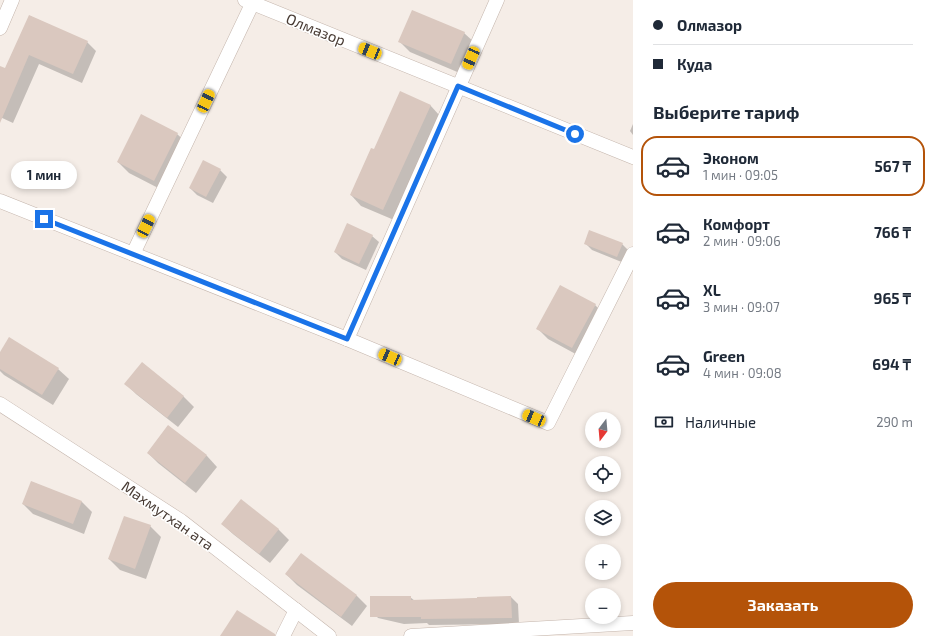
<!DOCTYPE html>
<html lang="ru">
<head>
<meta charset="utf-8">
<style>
  :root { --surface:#fff; --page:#f2f2f3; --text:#1f2937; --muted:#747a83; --line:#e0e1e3; --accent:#b45309 }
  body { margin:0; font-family:"Exo 2",sans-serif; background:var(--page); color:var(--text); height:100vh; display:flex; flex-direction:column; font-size:15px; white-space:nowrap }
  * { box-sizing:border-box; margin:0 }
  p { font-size:13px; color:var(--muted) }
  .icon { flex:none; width:22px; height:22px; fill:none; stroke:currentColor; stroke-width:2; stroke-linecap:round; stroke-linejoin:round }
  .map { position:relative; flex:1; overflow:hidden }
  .panel { display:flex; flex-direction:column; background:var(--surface); width:300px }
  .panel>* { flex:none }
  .guide { display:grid; align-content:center; height:88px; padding:0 20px; background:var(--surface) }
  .needle { width:26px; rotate:196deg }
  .tools { position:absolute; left:585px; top:412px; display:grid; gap:8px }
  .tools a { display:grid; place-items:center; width:36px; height:36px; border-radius:50%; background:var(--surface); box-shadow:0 2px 6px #0003; font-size:20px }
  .end { position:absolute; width:18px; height:18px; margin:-9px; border:5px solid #1a73e8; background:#fff; box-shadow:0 0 0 2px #fff }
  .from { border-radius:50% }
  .bubble { position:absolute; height:28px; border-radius:14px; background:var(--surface); box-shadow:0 2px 6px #0003; font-size:13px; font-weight:700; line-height:28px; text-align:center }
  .car { position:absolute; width:12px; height:24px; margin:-12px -6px; border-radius:5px; box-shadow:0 0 3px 1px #0007; background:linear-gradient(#f5c518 24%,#345 0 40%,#f5c518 0 76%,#345 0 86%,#f5c518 0) }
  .guide b { display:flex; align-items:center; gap:14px; height:38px; font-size:15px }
  .guide b+b { border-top:1px solid var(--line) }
  .guide i { width:10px; height:10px; background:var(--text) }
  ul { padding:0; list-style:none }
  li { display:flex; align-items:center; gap:12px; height:60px; margin:0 8px 6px; padding:0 12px; border:2px solid transparent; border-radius:16px }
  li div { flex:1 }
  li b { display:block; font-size:15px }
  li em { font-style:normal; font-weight:700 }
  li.active { border-color:var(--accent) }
  li>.icon { width:36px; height:36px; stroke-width:1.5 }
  h2 { padding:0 20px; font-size:18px; line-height:48px }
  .pay { display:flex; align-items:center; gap:10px; height:44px; padding:0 20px; font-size:15px }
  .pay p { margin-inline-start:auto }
  .primary-button { display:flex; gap:8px; margin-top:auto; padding:8px 20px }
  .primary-button a { flex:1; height:46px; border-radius:24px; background:var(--accent); color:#fff; font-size:16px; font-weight:700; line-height:46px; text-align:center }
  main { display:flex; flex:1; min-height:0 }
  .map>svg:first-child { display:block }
</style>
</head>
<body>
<main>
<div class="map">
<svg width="633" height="636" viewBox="0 0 633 636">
  <rect width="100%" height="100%" fill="#f5ede7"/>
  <!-- shadow -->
  <g fill="#0003">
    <path d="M30 16 87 42 96 51 82 83 39 64 13 123 0 117V67L5 70Z"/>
    <path d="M464 33 475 43 462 74 410 52 399 41Z"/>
    <path d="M430 105 440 116 394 220 361 206 351 195 374 151Z"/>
    <path d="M633 124V135L630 131Z"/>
    <path d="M177 134 188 144 164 191 129 173 118 162Z"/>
    <path d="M220 170 227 177 213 203 197 195 190 188Z"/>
    <path d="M372 236 379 242 366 270 342 259 335 252Z"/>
    <path d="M585 243 622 244 629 251 624 263 592 250Z"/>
    <path d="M595 305 606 316 583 358 548 339 538 329Z"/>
    <path d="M0 354 58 369 69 379 53 405 4 375 0 371Z"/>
    <path d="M126 384 183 396 194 407 178 427 136 394Z"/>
    <path d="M168 426 207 456 217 467 196 493 158 463 148 453Z"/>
    <path d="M32 482 82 502 92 512 84 534 33 514 23 504Z"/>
    <path d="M222 524 278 529 289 540 270 563 233 534Z"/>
    <path d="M150 526 161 537 146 579 120 570 109 559Z"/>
    <path d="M301 554 357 596 367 606 352 626 297 585 286 574Z"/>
    <path d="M410 597 415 601 511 597 518 604 519 624 429 625 427 623 404 624 378 618 371 610Z"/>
  </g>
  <!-- building -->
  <g fill="#dac8bf">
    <path d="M412 10 465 32 451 64 398 42Z"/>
    <path d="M29 15 88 41 73 74 29 55 0 123V66L5 68Z"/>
    <path d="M400 91 431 105 383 210 350 195 371 148 374 149Z"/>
    <path d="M141 114 178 133 154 181 117 162Z"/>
    <path d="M203 160 221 169 206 197 189 188Z"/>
    <path d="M347 223 373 235 359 264 334 252Z"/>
    <path d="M589 230 623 243 617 257 584 244Z"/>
    <path d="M560 285 596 304 572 348 536 329Z"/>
    <path d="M9 337 59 368 42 395 0 369V352Z"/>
    <path d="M142 362 184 396 167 418 124 384Z"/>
    <path d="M168 425 207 455 185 483 147 453Z"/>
    <path d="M31 481 82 501 73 524 22 504Z"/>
    <path d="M241 499 279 529 259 554 221 524Z"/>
    <path d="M124 516 151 525 135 569 108 559Z"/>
    <path d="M301 553 357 595 341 617 285 574Z"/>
    <path d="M370 596H411V600L477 598V597L511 596 512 618 421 619V617H370Z"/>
    <path d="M237 610 275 634V636H220Z"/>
  </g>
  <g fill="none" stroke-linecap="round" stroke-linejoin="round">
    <!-- street casing -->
    <g stroke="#c4b5ac" stroke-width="15">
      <g id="street">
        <path d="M245 0 633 157"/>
        <path d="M0 28 12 0"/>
        <path d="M0 201 347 339 548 423 633 254"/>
        <path d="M133 254 254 0"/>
        <path d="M347 339 497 0"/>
        <path d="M0 404 181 521 329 636"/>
        <path d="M283 636 296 610"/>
        <path d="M411 636 633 623"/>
      </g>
    </g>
    <!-- street -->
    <use href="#street" stroke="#fff" stroke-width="14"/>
  </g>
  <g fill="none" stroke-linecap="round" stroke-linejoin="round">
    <!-- route -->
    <path stroke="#1a73e8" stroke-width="5" d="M44 219 347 339 458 86 575 134"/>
  </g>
  <g text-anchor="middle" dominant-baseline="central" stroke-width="3" stroke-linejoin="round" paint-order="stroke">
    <!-- street labels -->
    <g font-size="15" fill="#493c35" stroke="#fff">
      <text transform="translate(316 29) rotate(22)">Олмазор</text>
      <text transform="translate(168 515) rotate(35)">Махмутхан ата</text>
    </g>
  </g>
</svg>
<div class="tools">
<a><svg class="needle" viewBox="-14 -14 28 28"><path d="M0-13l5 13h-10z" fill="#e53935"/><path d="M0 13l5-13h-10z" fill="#747a83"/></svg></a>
<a><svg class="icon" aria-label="locate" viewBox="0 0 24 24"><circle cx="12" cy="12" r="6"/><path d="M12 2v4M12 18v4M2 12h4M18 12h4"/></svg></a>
<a><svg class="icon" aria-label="layers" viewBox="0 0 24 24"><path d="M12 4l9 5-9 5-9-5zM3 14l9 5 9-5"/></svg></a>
<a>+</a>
<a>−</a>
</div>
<i class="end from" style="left:575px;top:134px"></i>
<i class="end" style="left:44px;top:219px"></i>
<div class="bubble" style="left:11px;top:161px;width:66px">1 мин</div>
<i class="car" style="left:370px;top:51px;rotate:292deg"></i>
<i class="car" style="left:471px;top:58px;rotate:204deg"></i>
<i class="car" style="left:206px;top:101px;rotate:25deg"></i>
<i class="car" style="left:146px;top:226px;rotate:26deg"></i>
<i class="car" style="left:390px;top:357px;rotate:293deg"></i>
<i class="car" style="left:534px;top:418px;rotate:293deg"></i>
</div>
<section class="panel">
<div class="guide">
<b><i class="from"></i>Олмазор</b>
<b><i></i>Куда</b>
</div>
<h2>Выберите тариф</h2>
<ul>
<li class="active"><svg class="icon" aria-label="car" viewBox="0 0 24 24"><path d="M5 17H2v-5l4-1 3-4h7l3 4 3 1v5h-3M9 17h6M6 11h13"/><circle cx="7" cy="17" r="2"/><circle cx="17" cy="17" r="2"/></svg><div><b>Эконом</b><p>1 мин · 09:05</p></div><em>567 ₸</em></li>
<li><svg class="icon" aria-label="car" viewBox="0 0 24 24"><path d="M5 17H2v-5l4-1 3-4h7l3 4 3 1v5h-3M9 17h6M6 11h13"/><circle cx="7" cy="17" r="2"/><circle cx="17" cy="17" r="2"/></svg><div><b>Комфорт</b><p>2 мин · 09:06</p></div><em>766 ₸</em></li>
<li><svg class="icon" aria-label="car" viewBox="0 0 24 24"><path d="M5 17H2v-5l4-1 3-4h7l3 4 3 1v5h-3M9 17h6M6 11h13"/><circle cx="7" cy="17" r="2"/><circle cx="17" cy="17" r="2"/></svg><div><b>XL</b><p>3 мин · 09:07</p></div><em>965 ₸</em></li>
<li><svg class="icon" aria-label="car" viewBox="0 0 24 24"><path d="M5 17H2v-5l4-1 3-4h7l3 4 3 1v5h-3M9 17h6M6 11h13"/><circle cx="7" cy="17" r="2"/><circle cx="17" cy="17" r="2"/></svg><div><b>Green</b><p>4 мин · 09:08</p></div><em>694 ₸</em></li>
</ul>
<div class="pay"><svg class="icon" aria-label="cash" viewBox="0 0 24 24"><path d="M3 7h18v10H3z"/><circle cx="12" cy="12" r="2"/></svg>Наличные<p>290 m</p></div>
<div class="primary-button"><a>Заказать</a></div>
</section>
</main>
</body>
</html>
